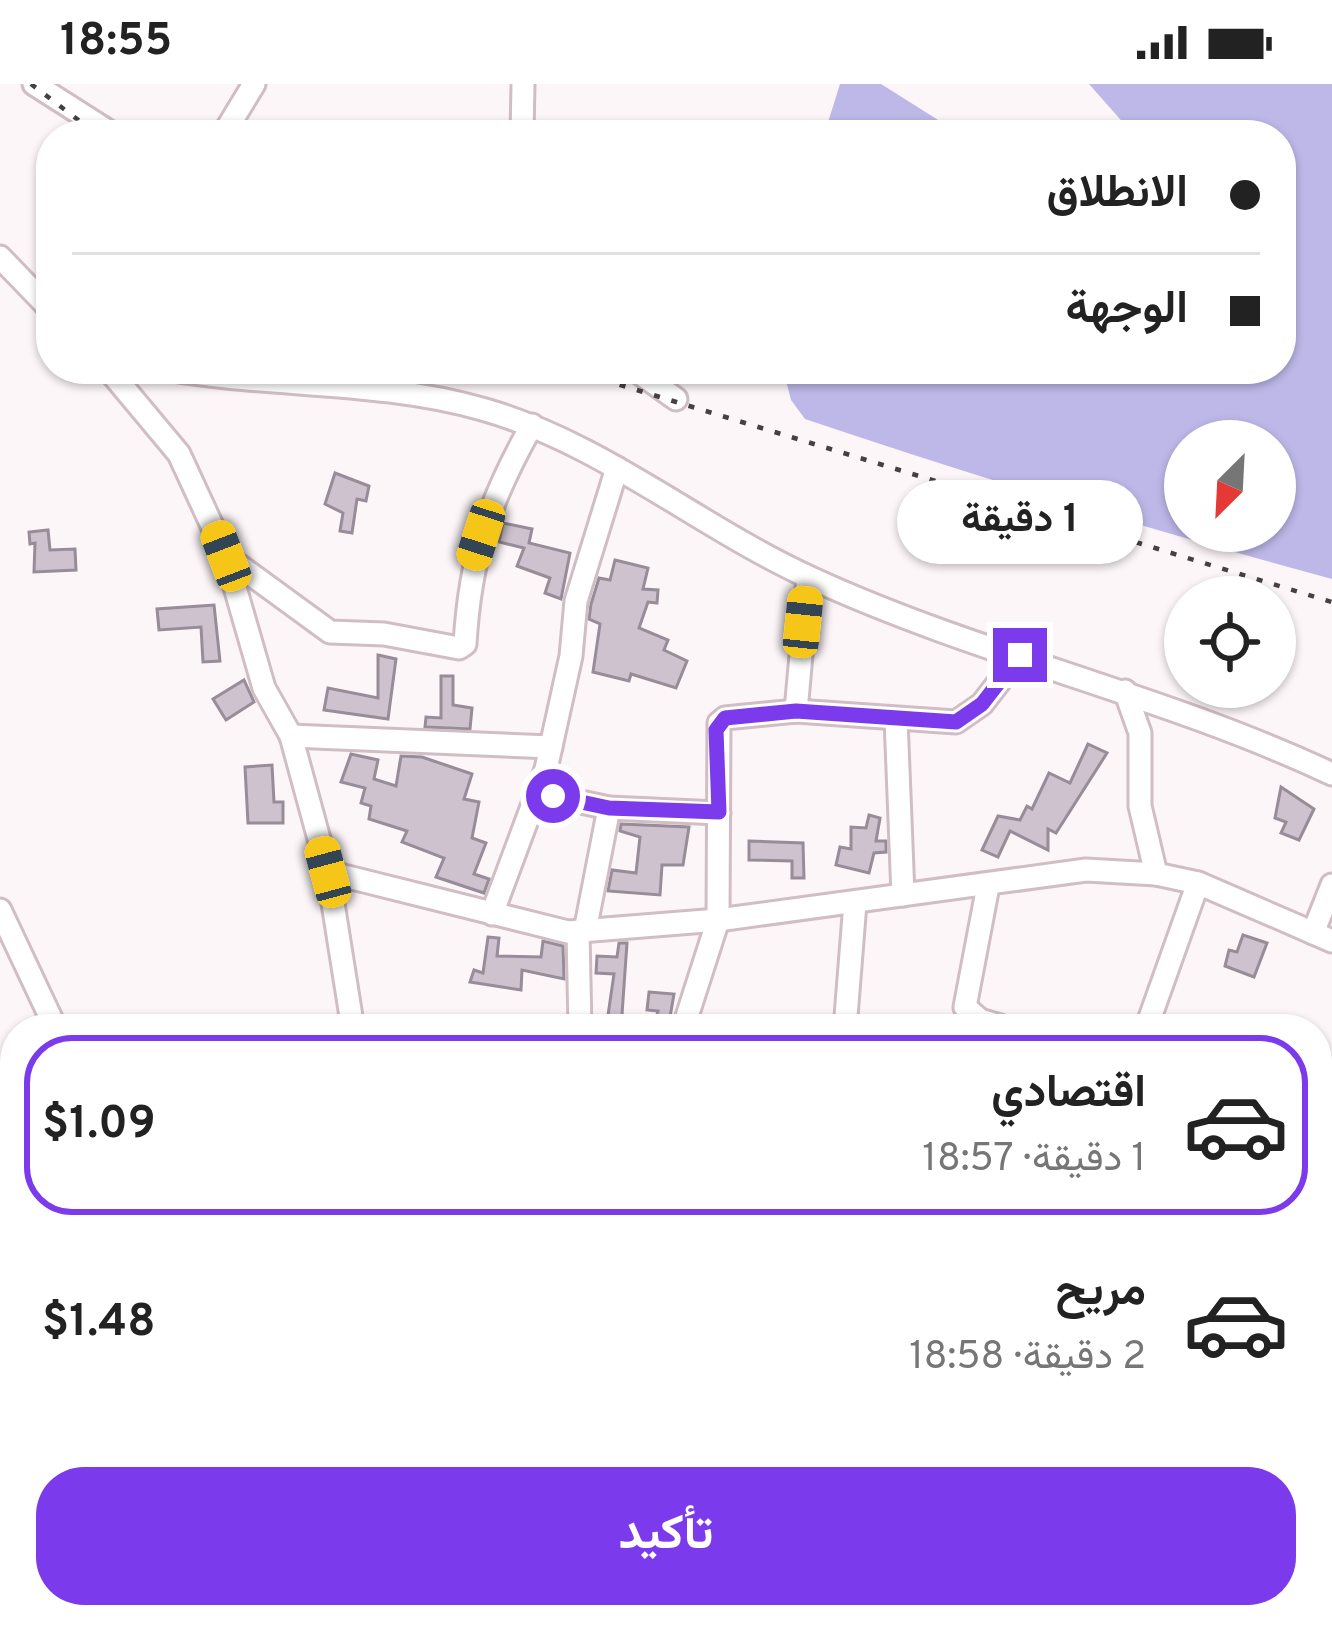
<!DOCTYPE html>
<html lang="ar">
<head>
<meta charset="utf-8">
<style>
  :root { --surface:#fff; --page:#f6f6f6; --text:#222; --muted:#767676; --line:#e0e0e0; --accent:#7c3aed }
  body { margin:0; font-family:Overpass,Vazirmatn,sans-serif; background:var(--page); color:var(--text); direction:rtl; height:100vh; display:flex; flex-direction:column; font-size:45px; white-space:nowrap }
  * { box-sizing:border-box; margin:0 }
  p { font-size:39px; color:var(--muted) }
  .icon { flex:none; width:66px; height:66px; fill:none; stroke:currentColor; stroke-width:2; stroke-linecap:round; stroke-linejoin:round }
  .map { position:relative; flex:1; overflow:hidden; direction:ltr }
  .details { position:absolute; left:0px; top:930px; width:1332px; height:615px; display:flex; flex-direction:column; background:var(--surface); border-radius:48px 48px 0 0; box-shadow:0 3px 9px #0004; direction:rtl }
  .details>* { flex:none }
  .hud { position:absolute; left:36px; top:36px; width:1260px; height:264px; border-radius:48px; box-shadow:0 3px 9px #0004; direction:rtl; display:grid; align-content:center; height:264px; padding:0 36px; background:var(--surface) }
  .needle { width:78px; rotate:204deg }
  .tools { position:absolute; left:1164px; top:336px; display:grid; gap:24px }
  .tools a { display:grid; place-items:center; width:132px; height:132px; border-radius:50%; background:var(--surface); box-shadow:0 3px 9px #0004; font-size:60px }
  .end { position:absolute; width:54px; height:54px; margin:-27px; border:15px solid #7c3aed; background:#fff; box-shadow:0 0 0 6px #fff }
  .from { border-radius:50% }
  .bubble { position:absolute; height:84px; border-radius:42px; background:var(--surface); box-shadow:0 3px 9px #0004; font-size:39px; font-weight:700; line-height:84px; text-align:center; direction:rtl }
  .car { position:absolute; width:36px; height:72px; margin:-36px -18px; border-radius:15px; box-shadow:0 0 9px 3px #0007; background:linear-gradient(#f5c518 24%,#345 0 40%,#f5c518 0 76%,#345 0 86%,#f5c518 0) }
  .hud b { display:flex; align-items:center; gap:42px; height:114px; font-size:45px }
  .hud b+b { border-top:3px solid var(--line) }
  .hud i { width:30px; height:30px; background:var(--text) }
  ul { padding:21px 0 0; list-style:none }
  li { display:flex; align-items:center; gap:36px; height:180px; margin:0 24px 18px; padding:0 12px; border:6px solid transparent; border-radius:48px }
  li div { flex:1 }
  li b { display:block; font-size:45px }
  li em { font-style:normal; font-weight:700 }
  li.on { border-color:var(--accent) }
  li>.icon { width:108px; height:108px; stroke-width:1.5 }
  .primary-button { display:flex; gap:24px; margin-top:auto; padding:24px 36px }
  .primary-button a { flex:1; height:138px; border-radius:48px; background:var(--accent); color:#fff; font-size:48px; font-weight:700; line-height:138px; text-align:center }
  .status { display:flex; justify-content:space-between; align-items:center; height:84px; padding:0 60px; background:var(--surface); direction:ltr }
  .status svg { height:33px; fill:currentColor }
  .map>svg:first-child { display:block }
</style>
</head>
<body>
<div class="status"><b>18:55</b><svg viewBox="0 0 49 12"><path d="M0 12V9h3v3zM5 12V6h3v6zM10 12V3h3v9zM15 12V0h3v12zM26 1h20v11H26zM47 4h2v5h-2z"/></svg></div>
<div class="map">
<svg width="1332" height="1543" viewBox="0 0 1332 1543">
  <rect width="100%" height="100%" fill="#fdf6f8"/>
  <!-- water -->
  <g fill="#beb8e9" fill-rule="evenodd">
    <path d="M840 0H881L962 51H824Z"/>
    <path d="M1089 0H1332V495C1154 447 980 394 805 335L791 316 783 285H1281V51H1134ZM1185 357H1275V447H1185Z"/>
  </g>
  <!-- building -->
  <g fill="#cdc2ce" stroke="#978c98" stroke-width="3">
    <path d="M335 389 369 402 366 417 357 415 352 449 340 447 343 429 325 420Z"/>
    <path d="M503 439 532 445 529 459 570 469 561 515 545 509 550 494 517 482 524 464 499 458Z"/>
    <path d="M48 446 50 466 75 465 76 486 34 488 35 459 30 460 29 448Z"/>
    <path d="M615 476 648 484 643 505 658 506 657 519 648 518 639 544 668 556 664 566 687 577 676 604 631 590 629 597 593 588 600 540 589 535 591 520 599 494 610 496Z"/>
    <path d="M214 521 220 577 203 578 201 543 159 546 157 525Z"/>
    <path d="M378 571 396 575 388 635 324 626 328 604 378 614Z"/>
    <path d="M441 592H453V621L472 624 470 645 425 643 426 633 441 634Z"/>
    <path d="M244 596 254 618 226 636 213 615Z"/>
    <path d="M1088 660 1107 669 1056 749 1048 745V766L1010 747 998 773 982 766 998 732 1020 736 1027 722 1032 725 1049 689 1070 699Z"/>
    <path d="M351 670 378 676 374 695 396 702 401 672 422 673 472 690 464 715 479 718 472 754 486 759 474 790 489 795 484 809 436 793 444 774 402 758 407 747 369 735 371 722 361 719 365 704 341 698Z"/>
    <path d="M272 681 274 718H283V739H248L245 683Z"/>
    <path d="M1281 703 1314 725 1299 756 1281 749 1286 738 1275 734Z"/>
    <path d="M869 731 880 734 876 757H886V768L874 769 869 789 836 781 840 763 851 765V743L866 744Z"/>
    <path d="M621 740 689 743 683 781H662L660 811 608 807 612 786 636 789 640 753 620 747Z"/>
    <path d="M749 757 803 759 804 794H792V777L749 776Z"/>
    <path d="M1243 851 1267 859 1254 893 1225 882 1229 866 1237 868Z"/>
    <path d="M488 853 499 854 497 872 541 873 543 857 563 862 564 895 522 886 521 906 470 898 474 886 483 889Z"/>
    <path d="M619 859H627L621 945H606L614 890 596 889 597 872 617 873Z"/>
    <path d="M649 908 674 910 668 945H653L658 927 647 926Z"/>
  </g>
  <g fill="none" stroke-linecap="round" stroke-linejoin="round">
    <!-- minor casing -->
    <g stroke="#d0bec4" stroke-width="27">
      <g id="minor">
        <path d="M34 0 114 51"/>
        <path d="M223 51 254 0"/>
        <path d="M522 51 523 0"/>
        <path d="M0 173 51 226"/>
        <path d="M108 285 179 370 226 472 264 604 291 652 328 788 353 945"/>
        <path d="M166 285C270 303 380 296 482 325 603 359 700 444 813 495 981 572 1164 611 1332 690"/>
        <path d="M634 285 676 315"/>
        <path d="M226 472 330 548 384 550 459 564 465 560C470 473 489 417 532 341"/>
        <path d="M1125 607 1140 649V722L1156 790"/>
        <path d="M796 627 808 493"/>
        <path d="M896 635 903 811"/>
        <path d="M291 652 551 663"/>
        <path d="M539 709 609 724 719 729"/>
        <path d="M328 788 568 848 718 836 1086 786 1156 790 1198 799 1332 857"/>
        <path d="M988 802 965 923 980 936 1010 945"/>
        <path d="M0 826 56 945"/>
        <path d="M492 830 546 685 571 572 576 517 617 384"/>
        <path d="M585 847 609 724"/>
        <path d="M578 848 580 945"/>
        <path d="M1313 849 1332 801"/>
        <path d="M683 945 718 836 719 639 725 634 796 627 956 638 982 620 1020 571"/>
        <path d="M845 945 855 819"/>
        <path d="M1146 945 1198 799"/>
        <path d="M1317 1102 1332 1103"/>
        <path d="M1317 1163 1328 1195 1317 1258"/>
        <path d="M1317 1341 1332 1339"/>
        <path d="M284 1530 293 1543"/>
        <path d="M467 1530 470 1543"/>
        <path d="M1140 1530 1148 1543"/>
        <path d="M633 1543V1530"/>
        <path d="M743 1543 744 1530"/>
        <path d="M906 1543 908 1530"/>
        <path d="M1036 1543V1530"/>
      </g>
    </g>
    <!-- minor -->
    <use href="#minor" stroke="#fff" stroke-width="21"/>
    <!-- rail -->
    <g stroke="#464042" stroke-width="4.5" stroke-dasharray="6 12" stroke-linecap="butt">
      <path d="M31 0 98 51"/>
      <path d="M568 285 1332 518"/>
    </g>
  </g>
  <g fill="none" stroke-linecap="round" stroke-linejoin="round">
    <!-- route -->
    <path stroke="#7c3aed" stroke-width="15" d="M553 712 609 724 719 728 716 646 725 634 796 627 956 638 982 620 1020 571"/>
  </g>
</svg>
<div class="tools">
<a><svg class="needle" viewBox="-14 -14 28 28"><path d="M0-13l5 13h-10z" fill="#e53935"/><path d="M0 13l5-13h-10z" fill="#767676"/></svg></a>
<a><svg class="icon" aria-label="locate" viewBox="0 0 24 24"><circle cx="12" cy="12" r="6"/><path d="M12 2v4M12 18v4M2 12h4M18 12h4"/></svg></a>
</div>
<i class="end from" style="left:553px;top:712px"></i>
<i class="end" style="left:1020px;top:571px"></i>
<div class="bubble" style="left:897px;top:396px;width:246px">1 دقيقة</div>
<i class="car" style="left:481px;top:451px;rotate:198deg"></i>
<i class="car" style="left:226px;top:472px;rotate:339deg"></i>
<i class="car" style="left:803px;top:538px;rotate:6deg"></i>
<i class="car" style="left:328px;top:788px;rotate:345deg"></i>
<div class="hud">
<b><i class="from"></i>الانطلاق</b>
<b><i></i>الوجهة</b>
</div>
<section class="details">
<ul>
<li class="on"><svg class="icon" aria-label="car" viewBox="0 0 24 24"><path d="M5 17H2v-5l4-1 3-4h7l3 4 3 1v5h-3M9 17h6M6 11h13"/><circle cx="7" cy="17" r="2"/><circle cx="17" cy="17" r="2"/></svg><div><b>اقتصادي</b><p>1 دقيقة · 18:57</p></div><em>$1.09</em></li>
<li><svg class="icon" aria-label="car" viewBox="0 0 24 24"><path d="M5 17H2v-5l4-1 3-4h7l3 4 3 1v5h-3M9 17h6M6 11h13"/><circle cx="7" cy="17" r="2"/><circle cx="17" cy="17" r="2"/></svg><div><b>مريح</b><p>2 دقيقة · 18:58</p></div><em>$1.48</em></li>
</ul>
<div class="primary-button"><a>تأكيد</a></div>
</section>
</div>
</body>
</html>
